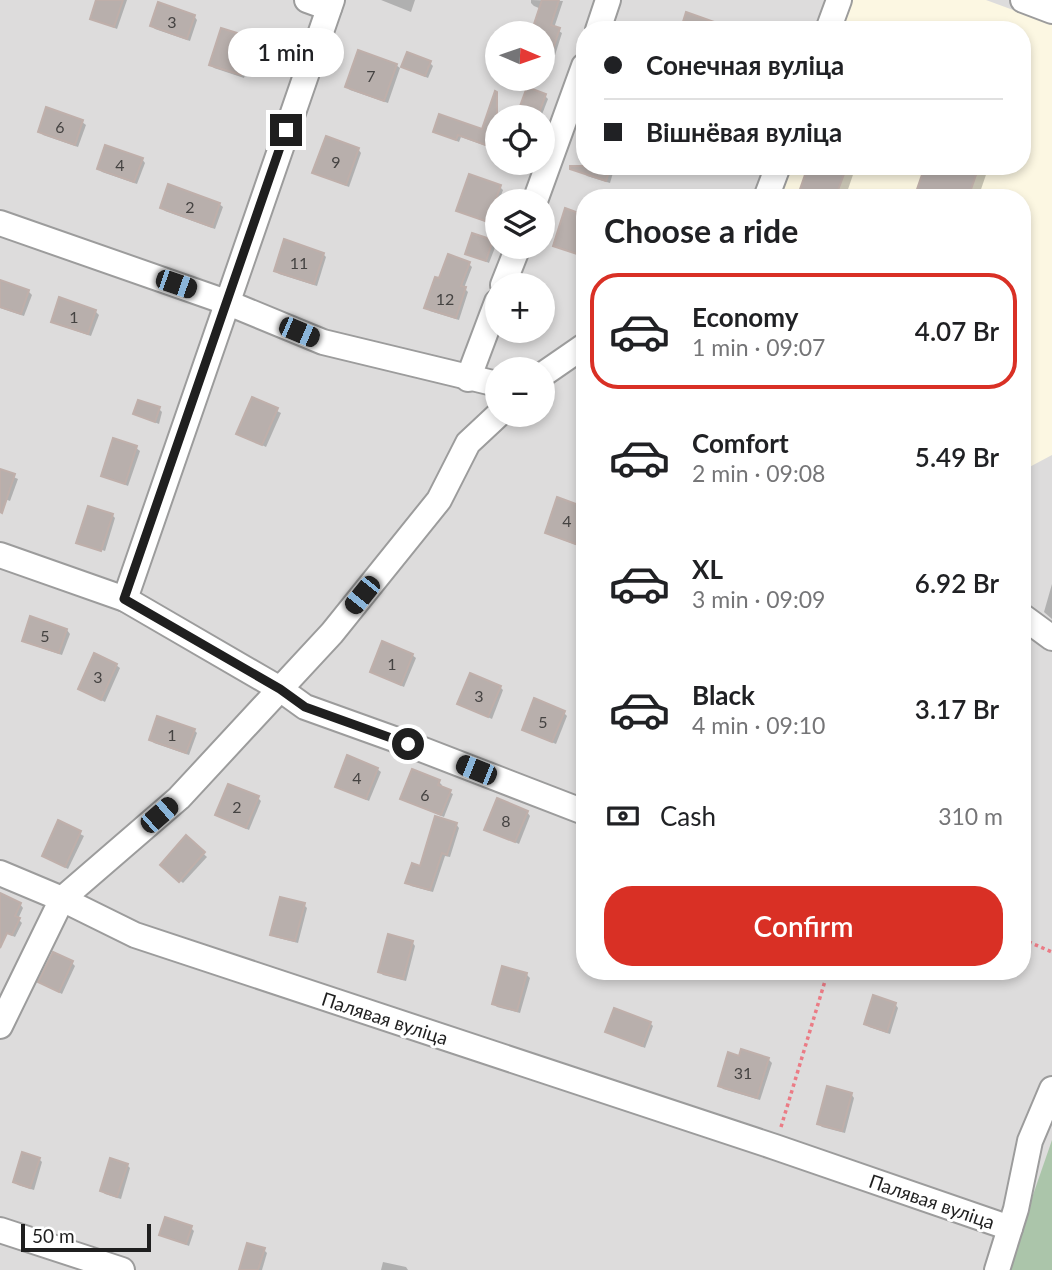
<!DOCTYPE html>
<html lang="en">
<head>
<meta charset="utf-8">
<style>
  :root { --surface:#fff; --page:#f6f6f6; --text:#202124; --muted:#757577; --line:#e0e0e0; --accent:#d93025 }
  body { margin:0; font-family:Lato,sans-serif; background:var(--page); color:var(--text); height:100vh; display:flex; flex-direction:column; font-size:26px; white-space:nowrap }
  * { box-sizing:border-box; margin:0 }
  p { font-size:23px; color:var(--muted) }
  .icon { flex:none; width:38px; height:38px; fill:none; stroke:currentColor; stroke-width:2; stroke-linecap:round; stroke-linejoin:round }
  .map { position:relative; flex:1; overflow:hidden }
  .details { position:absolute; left:576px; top:189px; width:455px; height:791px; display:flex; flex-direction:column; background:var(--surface); border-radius:28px; box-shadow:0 4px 10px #0003 }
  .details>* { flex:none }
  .top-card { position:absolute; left:576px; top:21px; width:455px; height:154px; border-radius:28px; box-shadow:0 4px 10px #0003; display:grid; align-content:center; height:154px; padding:0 28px; background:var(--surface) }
  .needle { width:46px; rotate:92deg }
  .buttons { position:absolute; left:485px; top:21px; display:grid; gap:14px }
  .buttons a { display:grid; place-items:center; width:70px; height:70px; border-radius:50%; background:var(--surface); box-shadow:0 4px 10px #0003; font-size:35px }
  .scale { position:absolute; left:21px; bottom:18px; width:130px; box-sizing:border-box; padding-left:7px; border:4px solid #1f1f1f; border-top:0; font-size:19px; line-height:24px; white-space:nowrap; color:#1f1f1f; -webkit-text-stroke:5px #fff; paint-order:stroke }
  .end { position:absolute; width:32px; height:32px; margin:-16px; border:9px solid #1f1f1f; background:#fff; box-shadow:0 0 0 4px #fff }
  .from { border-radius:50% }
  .bubble { position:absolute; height:49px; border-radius:24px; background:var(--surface); box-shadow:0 4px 10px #0003; font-size:23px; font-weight:600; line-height:49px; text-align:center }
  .car { position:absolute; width:21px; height:42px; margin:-21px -10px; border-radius:9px; box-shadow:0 0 5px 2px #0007; background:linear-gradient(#222 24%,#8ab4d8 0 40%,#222 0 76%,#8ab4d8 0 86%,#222 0) }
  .top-card b { display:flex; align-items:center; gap:24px; height:66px; font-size:26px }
  .top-card b+b { border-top:2px solid var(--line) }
  .top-card i { width:18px; height:18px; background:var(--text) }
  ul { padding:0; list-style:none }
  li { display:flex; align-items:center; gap:21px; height:116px; margin:0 14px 10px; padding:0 14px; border:4px solid transparent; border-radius:28px }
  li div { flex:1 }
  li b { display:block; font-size:26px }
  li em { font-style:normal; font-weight:600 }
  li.selected { border-color:var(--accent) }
  li>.icon { width:63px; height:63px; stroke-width:1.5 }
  h2 { padding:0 28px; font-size:32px; line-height:84px }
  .pay { display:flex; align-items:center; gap:18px; height:77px; padding:0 28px; font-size:26px }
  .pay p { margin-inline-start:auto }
  .primary-button { display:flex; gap:14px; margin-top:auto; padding:14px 28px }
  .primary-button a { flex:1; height:80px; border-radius:28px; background:var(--accent); color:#fff; font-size:28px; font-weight:600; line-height:80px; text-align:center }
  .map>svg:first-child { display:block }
</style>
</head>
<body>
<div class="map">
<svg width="1052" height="1270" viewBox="0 0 1052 1270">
  <rect width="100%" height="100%" fill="#efeae6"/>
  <!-- residential -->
  <path fill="#dddcdc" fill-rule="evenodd" d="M0 0H1052V1270H0ZM584 30H1022V166H584ZM497 33H542V79H497ZM497 117H542V163H497ZM584 198H1022V971H584ZM497 201H542V247H497ZM497 285H542V331H497ZM497 369H542V415H497Z"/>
  <!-- education -->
  <path fill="#fcf7e2" d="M850 0H986L1052 24V455L1022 471V198H779L790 166H1022V30H839Z"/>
  <!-- cemetery -->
  <path fill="#abc5aa" d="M1052 1140V1270H1007Z"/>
  <!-- shadow -->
  <g fill="#0003">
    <path d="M98 0H127L117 29 92 18Z"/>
    <path d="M381 0H415L411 12Z"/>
    <path d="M531 0 563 1 554 28 562 33 551 68 542 65V33H533L541 9 534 6 531 3Z"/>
    <path d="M194 16 197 20 190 41 155 29 152 26Z"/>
    <path d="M252 40 255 43 244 78 214 68 211 65Z"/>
    <path d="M430 63 433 66 428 78 403 67Z"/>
    <path d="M396 65 400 68 388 103 350 90 347 87Z"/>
    <path d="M545 96 548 99 541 117 524 112 521 109Z"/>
    <path d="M500 111 519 117H498Z"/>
    <path d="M497 119V150L461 137 459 142 435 131H483Z"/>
    <path d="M82 122 86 125 78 147 43 135 40 131Z"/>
    <path d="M358 149 361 153 349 187 314 173Z"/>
    <path d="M142 159 145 163 137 184 102 172 99 169Z"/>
    <path d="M586 166H615L610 183 587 176 584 172Z"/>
    <path d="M810 166H856L845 198H799Z"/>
    <path d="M927 166H989L978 198H916Z"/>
    <path d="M500 187 503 190 499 201H497L491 224 458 211Z"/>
    <path d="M219 204 223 207 215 229 165 211 162 208Z"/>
    <path d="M566 210 584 217V242L580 256 555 245Z"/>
    <path d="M492 242 496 245 489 263 467 253Z"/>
    <path d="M323 254 326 257 317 286 279 274 276 271Z"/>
    <path d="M469 264 472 267 464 288 468 292 459 320 430 311 426 308 440 280Z"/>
    <path d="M0 282 28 291 32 295 24 316 0 308Z"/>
    <path d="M95 311 99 315 91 336 56 324 53 321Z"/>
    <path d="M253 399 281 413 266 447 238 433Z"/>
    <path d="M159 409 162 412 159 424 135 414Z"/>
    <path d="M136 448 140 451 128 486 103 475Z"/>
    <path d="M0 471 18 479 10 501 0 497Z"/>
    <path d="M558 500 584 509V548L550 535 547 532Z"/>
    <path d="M112 515 115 518 105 551 80 542Z"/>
    <path d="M1052 584V619L1044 612Z"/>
    <path d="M31 618 67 630 70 634 62 655 27 643 24 640Z"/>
    <path d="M412 655 416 658 404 687 372 672Z"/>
    <path d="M116 665 120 668 105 702 80 689Z"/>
    <path d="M500 687 503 690 492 719 459 704Z"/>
    <path d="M564 713 567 716 556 744 524 730Z"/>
    <path d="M194 730 197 733 189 755 154 743 151 740Z"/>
    <path d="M377 769 381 772 369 801 337 786Z"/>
    <path d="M439 782 442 785 441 788 453 794 444 817 402 799Z"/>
    <path d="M258 798 261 801 249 830 217 815Z"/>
    <path d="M527 812 530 816 519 844 487 829Z"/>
    <path d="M59 823 84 836 68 869 44 856Z"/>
    <path d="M456 824 459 828 450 857 445 856 433 892 411 886 407 882Z"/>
    <path d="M186 838 207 857 183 883 162 865Z"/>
    <path d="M0 900 20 904 23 908 18 919 22 923 15 937 4 932 0 923Z"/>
    <path d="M304 905 307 908 298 943 275 937 272 934Z"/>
    <path d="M412 942 415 946 406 981 383 975 380 972Z"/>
    <path d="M72 963 75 966 62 994 40 982Z"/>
    <path d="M527 975 530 978 520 1013 497 1007 494 1004Z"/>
    <path d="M895 1004 898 1008 890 1034 869 1027 866 1024Z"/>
    <path d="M650 1023 653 1026 645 1048 607 1031Z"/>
    <path d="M740 1058 768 1059 772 1063 760 1100 723 1089 720 1085Z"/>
    <path d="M851 1094 854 1098 845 1133 822 1127 819 1124Z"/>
    <path d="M39 1159 42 1162 34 1190 18 1185 15 1182Z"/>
    <path d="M127 1165 130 1168 121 1199 105 1194 102 1191Z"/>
    <path d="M191 1228 194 1231 189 1246 161 1234Z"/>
    <path d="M264 1250 267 1253 262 1270H241Z"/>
    <path d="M383 1262 406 1267 408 1270H381Z"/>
  </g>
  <!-- building -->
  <g fill="#b8afac" stroke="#bfafaa" stroke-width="2">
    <path d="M96 0H123L114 27 90 19Z"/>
    <path d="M542 0H559L551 25 560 28 545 73H542V33H531Z"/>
    <path d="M158 2 195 15 187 39 150 26Z"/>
    <path d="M686 12 731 28V30H695L682 25Z"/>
    <path d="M221 28 253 38 241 75 209 65Z"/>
    <path d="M358 50 397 64 384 101 345 87Z"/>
    <path d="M407 52 431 61 425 76 401 67Z"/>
    <path d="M527 87 546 94 538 116 519 109Z"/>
    <path d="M495 91 497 92V149L458 135 456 140 433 132 439 114 482 129Z"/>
    <path d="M46 107 83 120 75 145 38 132Z"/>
    <path d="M326 136 359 148 346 185 312 173Z"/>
    <path d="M105 145 143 158 134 182 97 169Z"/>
    <path d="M570 166H611L606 181 570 169Z"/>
    <path d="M808 166H847L835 198H797Z"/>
    <path d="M925 166H979L968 198H914Z"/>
    <path d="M469 174 501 185 488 222 456 211Z"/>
    <path d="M168 184 220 203 212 227 160 208Z"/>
    <path d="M565 208 584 215V231L577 254 553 246Z"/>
    <path d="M472 233 493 240 486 261 465 254Z"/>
    <path d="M284 239 324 253 314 284 274 271Z"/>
    <path d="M448 254 470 262 461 286 466 287 456 318 424 308 435 277 439 278Z"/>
    <path d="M0 280 29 290 21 314 0 307Z"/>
    <path d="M59 297 96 310 88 334 51 322Z"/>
    <path d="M252 397 278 408 262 445 236 434Z"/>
    <path d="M138 400 160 407 155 422 133 414Z"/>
    <path d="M113 438 137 446 125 484 101 476Z"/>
    <path d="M0 469 15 474 2 513 0 512Z"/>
    <path d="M557 497 584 507V547L545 533Z"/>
    <path d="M88 506 113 514 101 551 76 543Z"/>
    <path d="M30 616 67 629 59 653 22 641Z"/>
    <path d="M382 641 413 654 401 685 370 672Z"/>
    <path d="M94 653 117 664 101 700 78 689Z"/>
    <path d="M470 673 501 686 488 717 457 704Z"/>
    <path d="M534 698 565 711 552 742 522 730Z"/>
    <path d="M157 716 195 729 186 753 149 740Z"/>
    <path d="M347 755 378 768 366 799 335 787Z"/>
    <path d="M412 769 440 780 438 785 451 790 441 815 400 799Z"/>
    <path d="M228 784 259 796 246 828 215 815Z"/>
    <path d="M497 798 528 811 515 842 484 830Z"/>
    <path d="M435 816 457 823 447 855 442 853 430 890 405 883 412 863 420 866Z"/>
    <path d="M58 820 81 831 65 867 42 856Z"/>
    <path d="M186 835 205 852 179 882 160 865Z"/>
    <path d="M0 893 21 903 15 916 20 918 12 935 7 933 0 948Z"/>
    <path d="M280 897 305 903 295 941 270 935Z"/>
    <path d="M388 934 413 941 403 979 378 972Z"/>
    <path d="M53 952 73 961 59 992 38 982Z"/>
    <path d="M502 966 527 973 517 1011 492 1004Z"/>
    <path d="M873 995 896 1003 887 1032 864 1024Z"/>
    <path d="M614 1008 651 1022 642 1046 605 1032Z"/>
    <path d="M741 1049 769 1058 757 1098 718 1086 728 1052 739 1056Z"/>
    <path d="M827 1086 852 1093 842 1131 817 1124Z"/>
    <path d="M22 1152 40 1158 30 1188 13 1182Z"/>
    <path d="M110 1158 128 1164 117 1197 100 1191Z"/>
    <path d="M165 1217 192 1226 186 1244 159 1235Z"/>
    <path d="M247 1243 265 1248 258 1270H239Z"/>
  </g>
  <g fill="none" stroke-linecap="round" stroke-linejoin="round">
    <!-- minor casing -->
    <g stroke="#9c9c9c" stroke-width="28">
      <g id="minor">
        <path d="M307 0 329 8"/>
        <path d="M1023 0 1052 11"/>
        <path d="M598 30 608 0"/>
        <path d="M828 30 839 0"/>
        <path d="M766 198 778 166"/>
        <path d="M535 201 584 66"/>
        <path d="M0 223 226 302 323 342 497 384"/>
        <path d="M503 285 518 247"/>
        <path d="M542 375 584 346"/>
        <path d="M468 379 497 302"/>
        <path d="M0 555 125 599 280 689 305 707 408 744 584 812"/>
        <path d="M125 599 332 0"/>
        <path d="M1022 616 1052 638"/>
        <path d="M0 873 62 899 135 935 775 1147 1010 1228"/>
        <path d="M0 1026 62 899 179 798 332 633 439 500 468 443 498 415"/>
        <path d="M0 1230 122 1270"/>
        <path d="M997 1270 1016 1209 1030 1141 1052 1089"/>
      </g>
    </g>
    <!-- path -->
    <g stroke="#eb7b85" stroke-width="3.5" stroke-dasharray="3.5 3.5" stroke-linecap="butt">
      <path d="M1022 939 1052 952"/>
      <path d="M781 1127 828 971"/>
    </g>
    <!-- minor -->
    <use href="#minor" stroke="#fff" stroke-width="24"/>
  </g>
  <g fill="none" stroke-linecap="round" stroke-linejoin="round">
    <!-- route -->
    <path stroke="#1f1f1f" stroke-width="9" d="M286 130 124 599 280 689 305 707 408 744"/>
  </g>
  <g text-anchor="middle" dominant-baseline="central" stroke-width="6" stroke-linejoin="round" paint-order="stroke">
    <!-- number labels -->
    <g font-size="16" fill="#454342">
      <text x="172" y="21">3</text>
      <text x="371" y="75">7</text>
      <text x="60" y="126">6</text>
      <text x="336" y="161">9</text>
      <text x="120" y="164">4</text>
      <text x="190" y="206">2</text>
      <text x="299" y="262">11</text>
      <text x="445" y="298">12</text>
      <text x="74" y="316">1</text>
      <text x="567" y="520">4</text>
      <text x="45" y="635">5</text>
      <text x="392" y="663">1</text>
      <text x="98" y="676">3</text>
      <text x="479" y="695">3</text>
      <text x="543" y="721">5</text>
      <text x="172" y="734">1</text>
      <text x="357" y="777">4</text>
      <text x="425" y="794">6</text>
      <text x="237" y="806">2</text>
      <text x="506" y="820">8</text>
      <text x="743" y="1072">31</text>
    </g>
    <!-- street labels -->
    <g font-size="19" fill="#1f1f1f" stroke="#fff">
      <text transform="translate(385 1018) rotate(18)">Палявая вуліца</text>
      <text transform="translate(932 1201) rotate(19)">Палявая вуліца</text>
    </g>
  </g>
</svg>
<div class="buttons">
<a><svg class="needle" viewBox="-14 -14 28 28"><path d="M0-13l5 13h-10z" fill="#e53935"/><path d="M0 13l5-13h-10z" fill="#757577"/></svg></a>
<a><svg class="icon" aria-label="locate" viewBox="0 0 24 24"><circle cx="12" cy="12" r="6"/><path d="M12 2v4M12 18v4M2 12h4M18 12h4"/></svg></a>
<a><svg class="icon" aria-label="layers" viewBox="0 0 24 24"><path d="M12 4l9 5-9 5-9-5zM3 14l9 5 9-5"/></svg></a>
<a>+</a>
<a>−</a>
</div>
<div class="scale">50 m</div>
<i class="end from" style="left:408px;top:744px"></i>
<i class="end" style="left:286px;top:130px"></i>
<div class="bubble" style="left:228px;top:28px;width:116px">1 min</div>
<i class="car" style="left:176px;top:284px;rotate:109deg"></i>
<i class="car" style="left:299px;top:332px;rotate:113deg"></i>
<i class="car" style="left:362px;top:595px;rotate:219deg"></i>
<i class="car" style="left:476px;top:770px;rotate:292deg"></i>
<i class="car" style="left:159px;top:815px;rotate:49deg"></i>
<div class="top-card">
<b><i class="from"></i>Сонечная вуліца</b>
<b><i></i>Вішнёвая вуліца</b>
</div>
<section class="details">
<h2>Choose a ride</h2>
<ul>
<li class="selected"><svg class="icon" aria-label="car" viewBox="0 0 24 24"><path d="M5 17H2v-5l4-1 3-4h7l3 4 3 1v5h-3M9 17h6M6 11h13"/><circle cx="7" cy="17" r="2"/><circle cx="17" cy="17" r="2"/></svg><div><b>Economy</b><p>1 min · 09:07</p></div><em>4.07 Br</em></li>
<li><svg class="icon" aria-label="car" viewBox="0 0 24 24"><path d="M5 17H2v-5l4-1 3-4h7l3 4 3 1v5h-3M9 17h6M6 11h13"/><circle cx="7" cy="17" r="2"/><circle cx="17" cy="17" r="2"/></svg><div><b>Comfort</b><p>2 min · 09:08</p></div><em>5.49 Br</em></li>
<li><svg class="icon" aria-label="car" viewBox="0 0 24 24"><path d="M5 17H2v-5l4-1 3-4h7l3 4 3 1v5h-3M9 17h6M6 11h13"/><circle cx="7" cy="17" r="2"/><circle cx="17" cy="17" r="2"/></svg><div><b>XL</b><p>3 min · 09:09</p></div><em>6.92 Br</em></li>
<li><svg class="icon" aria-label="car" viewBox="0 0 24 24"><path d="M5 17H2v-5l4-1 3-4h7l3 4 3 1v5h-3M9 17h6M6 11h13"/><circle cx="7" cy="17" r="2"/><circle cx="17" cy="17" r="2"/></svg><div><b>Black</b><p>4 min · 09:10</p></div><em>3.17 Br</em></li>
</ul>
<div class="pay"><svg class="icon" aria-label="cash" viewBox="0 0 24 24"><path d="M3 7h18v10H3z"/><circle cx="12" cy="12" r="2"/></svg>Cash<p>310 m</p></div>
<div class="primary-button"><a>Confirm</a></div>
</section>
</div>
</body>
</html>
